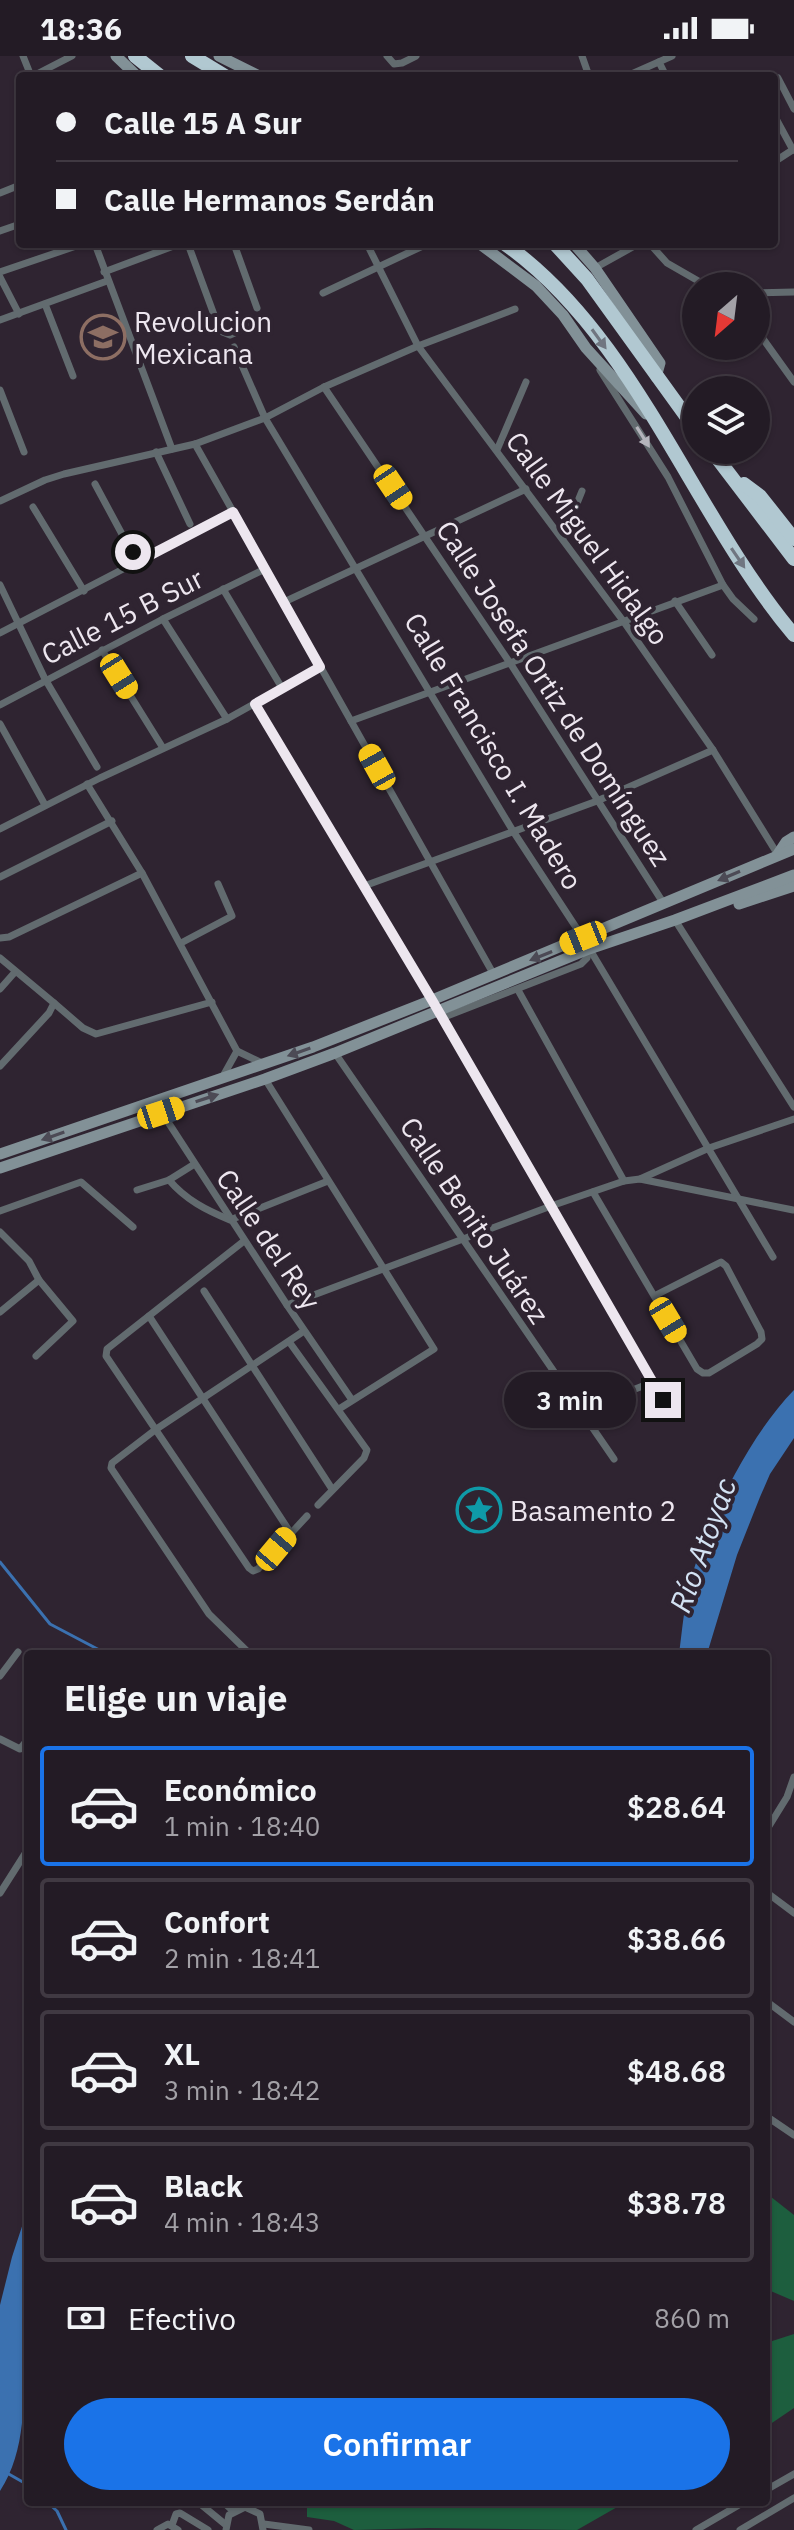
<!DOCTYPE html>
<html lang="es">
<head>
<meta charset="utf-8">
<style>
  :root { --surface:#231b25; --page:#2f2832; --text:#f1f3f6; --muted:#a3a1a7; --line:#403942; --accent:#1a73e8 }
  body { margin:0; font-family:"IBM Plex Sans",sans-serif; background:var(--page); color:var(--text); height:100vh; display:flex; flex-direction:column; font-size:30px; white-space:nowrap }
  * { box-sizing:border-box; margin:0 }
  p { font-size:26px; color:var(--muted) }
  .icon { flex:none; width:44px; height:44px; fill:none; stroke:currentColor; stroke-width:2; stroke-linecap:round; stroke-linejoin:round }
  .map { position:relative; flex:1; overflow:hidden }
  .details { position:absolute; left:24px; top:1594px; width:746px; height:856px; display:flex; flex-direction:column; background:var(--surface); border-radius:8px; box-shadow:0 2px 6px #0004,0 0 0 2px var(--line) }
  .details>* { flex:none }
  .top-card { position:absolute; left:16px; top:16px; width:762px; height:176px; border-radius:8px; box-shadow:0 2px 6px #0004,0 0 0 2px var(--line); display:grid; align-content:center; height:176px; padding:0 40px; background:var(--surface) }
  .needle { width:52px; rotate:208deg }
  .controls { position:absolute; left:682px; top:216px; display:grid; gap:16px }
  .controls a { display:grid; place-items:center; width:88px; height:88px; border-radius:50%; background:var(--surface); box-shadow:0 2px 6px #0004,0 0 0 2px var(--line); font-size:40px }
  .end { position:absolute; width:36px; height:36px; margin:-18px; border:10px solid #ede6ef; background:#111; box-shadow:0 0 0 4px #111 }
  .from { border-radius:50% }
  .bubble { position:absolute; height:56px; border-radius:28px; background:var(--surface); box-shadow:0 2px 6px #0004,0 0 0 2px var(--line); font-size:26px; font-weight:600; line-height:56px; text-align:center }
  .car { position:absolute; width:24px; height:48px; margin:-24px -12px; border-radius:10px; box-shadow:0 0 6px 2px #0007; background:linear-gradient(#f5c518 24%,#345 0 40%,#f5c518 0 76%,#345 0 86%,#f5c518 0) }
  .top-card b { display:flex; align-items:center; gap:28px; height:76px; font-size:30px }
  .top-card b+b { border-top:2px solid var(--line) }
  .top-card i { width:20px; height:20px; background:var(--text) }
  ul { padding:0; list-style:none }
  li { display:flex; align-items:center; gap:24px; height:120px; margin:0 16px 12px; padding:0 24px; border:4px solid var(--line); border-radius:8px }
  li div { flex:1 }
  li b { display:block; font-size:30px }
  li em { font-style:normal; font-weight:600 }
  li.selected { border-color:var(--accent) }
  li>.icon { width:72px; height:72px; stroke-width:1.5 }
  h2 { padding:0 40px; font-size:36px; line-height:96px }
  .pay { display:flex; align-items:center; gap:20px; height:88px; padding:0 40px; font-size:30px }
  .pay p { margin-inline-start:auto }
  .primary-button { display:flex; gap:16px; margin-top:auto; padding:16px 40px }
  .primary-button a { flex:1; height:92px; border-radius:48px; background:var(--accent); color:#fff; font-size:32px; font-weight:600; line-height:92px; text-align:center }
  .status { display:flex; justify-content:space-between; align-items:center; height:56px; padding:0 40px; background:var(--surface); direction:ltr }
  .status svg { height:22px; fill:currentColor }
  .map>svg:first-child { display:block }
</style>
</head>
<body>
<div class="status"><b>18:36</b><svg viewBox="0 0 49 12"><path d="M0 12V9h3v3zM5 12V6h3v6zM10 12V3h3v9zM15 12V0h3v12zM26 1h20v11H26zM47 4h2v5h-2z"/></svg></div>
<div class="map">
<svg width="794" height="2474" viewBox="0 0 794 2474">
  <rect width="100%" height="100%" fill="#2f2431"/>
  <!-- green -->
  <g fill="#1d5e3e">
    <path d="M766 2137 794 2159V2245L766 2233Z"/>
    <path d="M794 2278V2352L766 2371V2287Z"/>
    <path d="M307 2446H626L577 2474 428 2472 354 2474 334 2465 307 2461Z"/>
  </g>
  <!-- water -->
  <g fill="#3b71b0">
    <path d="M794 1334V1382L770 1418 760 1441 737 1499 707 1598H679C682 1576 684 1552 689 1530 706 1467 748 1381 794 1334Z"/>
    <path d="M28 2152C28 2200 28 2248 26 2296 23 2343 27 2394 0 2435V2249L12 2201Z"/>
  </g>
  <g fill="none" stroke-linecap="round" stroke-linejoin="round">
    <!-- stream -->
    <g stroke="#3b71b0" stroke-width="3">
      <path d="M0 1506 50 1568 107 1598"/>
      <path d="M7 2417 28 2429"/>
      <path d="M47 2446 57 2455 66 2474"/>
    </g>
    <!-- street -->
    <g stroke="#626b6f" stroke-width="7">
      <path d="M23 0 31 20"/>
      <path d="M387 0 394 8 402 7 416 0"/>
      <path d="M582 0 589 20"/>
      <path d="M659 6 666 20"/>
      <path d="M33 20 72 0"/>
      <path d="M627 20 672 0"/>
      <path d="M778 22 794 53"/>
      <path d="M774 59 793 94"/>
      <path d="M774 106 794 93"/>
      <path d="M0 137 20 129"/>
      <path d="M0 175 20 168"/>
      <path d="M95 188 172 393"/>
      <path d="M188 188 220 275 230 279 250 270"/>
      <path d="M234 188 257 252"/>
      <path d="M367 188 418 290 624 566 713 694 778 799"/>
      <path d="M650 188 667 207 707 230"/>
      <path d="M595 212 638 188"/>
      <path d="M0 216 82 188"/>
      <path d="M104 216 179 188"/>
      <path d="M0 221 19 258"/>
      <path d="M323 237 427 188"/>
      <path d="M756 237 794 236"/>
      <path d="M45 248 73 320"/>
      <path d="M0 264 107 225"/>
      <path d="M756 273 794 326"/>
      <path d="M234 291 265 362 513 775 583 882 773 1201"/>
      <path d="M600 314 668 421 723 529 733 543 754 563"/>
      <path d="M324 331 510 607 664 848"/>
      <path d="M0 334 24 396"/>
      <path d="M195 388 494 919"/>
      <path d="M497 394 526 326"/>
      <path d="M156 396 190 468"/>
      <path d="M95 428 137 506"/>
      <path d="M0 445 45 424 64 418 195 388 265 362 324 331 418 290 515 253"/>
      <path d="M33 451 84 535"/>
      <path d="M563 482 582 435"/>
      <path d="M0 529 45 623 97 711"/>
      <path d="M223 533 282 632"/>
      <path d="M675 545 712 599"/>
      <path d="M284 546 526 433"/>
      <path d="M163 563 227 663"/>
      <path d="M0 577 233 456"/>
      <path d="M102 594 163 692"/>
      <path d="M255 648 432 944 673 1361"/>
      <path d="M0 649 163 563 265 513"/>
      <path d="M351 665 723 529"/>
      <path d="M0 668 45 749"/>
      <path d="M87 728 142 817 237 995"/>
      <path d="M0 773 100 722 227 663 320 611"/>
      <path d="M0 821 112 765"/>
      <path d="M364 830 597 745 713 694"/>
      <path d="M675 864 794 1051"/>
      <path d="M0 882 9 881 142 817"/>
      <path d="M181 887 232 860 218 828"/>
      <path d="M0 902 54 947 49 957 0 1010"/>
      <path d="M0 933 15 916"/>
      <path d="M518 934 624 1125"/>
      <path d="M54 947 83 972 96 978 212 946"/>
      <path d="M439 956 447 960 581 908 587 902 589 893"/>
      <path d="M335 997 614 1403"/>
      <path d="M222 1022 237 995 262 1007"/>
      <path d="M265 1023 434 1293 339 1353"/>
      <path d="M151 1047 168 1066 287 1249 352 1344"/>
      <path d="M640 1123 793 1154"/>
      <path d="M169 1124C186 1144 206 1154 230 1164L328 1125"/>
      <path d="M137 1134 169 1124 193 1109"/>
      <path d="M593 1136 697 1313 703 1317H709L757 1288 762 1283 761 1276 726 1210 721 1206 654 1240"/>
      <path d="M0 1155 81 1126 133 1171"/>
      <path d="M0 1176 29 1205 39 1224 73 1265 36 1300"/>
      <path d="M244 1185 107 1293 106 1300 249 1512 253 1515 258 1513 307 1460"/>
      <path d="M204 1235 332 1433"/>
      <path d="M287 1249 551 1150 624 1125 640 1123 709 1092 794 1063"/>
      <path d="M0 1256 39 1224"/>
      <path d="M149 1260 290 1476"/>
      <path d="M290 1287 367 1394 364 1402 318 1449"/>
      <path d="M542 1363 579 1355 653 1326"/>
      <path d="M250 1598 209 1558 111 1412 112 1407 155 1374 304 1275"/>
      <path d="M0 1620 18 1596"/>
      <path d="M0 1683 20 1693 28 1683"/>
      <path d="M766 1775 787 1741 794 1721"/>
      <path d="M766 1836 794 1857"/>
      <path d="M0 1837 28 1793"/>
      <path d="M766 1945 794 1966"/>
      <path d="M766 2060 794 2079"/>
      <path d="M766 2434 794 2418"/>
      <path d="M198 2446 226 2469"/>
      <path d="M223 2446 233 2455"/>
      <path d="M264 2468 309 2474"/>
      <path d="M172 2469 176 2458 180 2457 208 2474"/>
      <path d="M157 2474 168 2468 178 2474"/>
      <path d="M226 2474 229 2459 245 2451 260 2458 263 2474"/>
      <path d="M696 2474 744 2446"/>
      <path d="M740 2474 794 2442"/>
    </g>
    <!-- secondary -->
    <g stroke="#829197" stroke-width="11">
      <path d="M116 0 137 20"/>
      <path d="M219 0 259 20"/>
      <path d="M480 188 536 230 563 259 586 292 646 358"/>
      <path d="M574 188 595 212 660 307 656 321"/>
      <path d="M778 798 786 786 794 781"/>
      <path d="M739 848 794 830"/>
      <path d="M0 1098 313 991 432 944 794 793"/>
      <path d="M0 1112 265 1023 335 997 589 893 675 864 794 819"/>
    </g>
    <!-- highway -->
    <g stroke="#b1c8d1" stroke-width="14">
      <path d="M135 0 160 20"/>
      <path d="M192 0 225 20"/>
      <path d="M505 188C636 281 692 458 794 579"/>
      <path d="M555 188 587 223 696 374"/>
      <path d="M711 394 794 503"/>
      <path d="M744 428 760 440 794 483"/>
    </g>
  </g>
  <!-- one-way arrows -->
  <defs><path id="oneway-solid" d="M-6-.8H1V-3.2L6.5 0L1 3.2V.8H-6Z" transform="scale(2)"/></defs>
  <g fill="#707681">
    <use href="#oneway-solid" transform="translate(599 283) rotate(54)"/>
    <use href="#oneway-solid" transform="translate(738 502) rotate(56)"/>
  </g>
  <use fill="#b5b5bc" href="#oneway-solid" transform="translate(643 381) rotate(58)"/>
  <g fill="#4c4a55">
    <use href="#oneway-solid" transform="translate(729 820) rotate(157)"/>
    <use href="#oneway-solid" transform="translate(541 900) rotate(158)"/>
    <use href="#oneway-solid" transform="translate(299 996) rotate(161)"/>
    <use href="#oneway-solid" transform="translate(207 1042) rotate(-18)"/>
    <use href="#oneway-solid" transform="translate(53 1080) rotate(161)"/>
  </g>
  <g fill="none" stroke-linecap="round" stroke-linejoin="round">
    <!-- route -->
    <path stroke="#ede6ef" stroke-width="10" d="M133 496 137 506 233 456 320 611 255 648 432 944 663 1344"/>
  </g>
  <!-- icons -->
  <defs>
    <g id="school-ring" transform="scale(2.3)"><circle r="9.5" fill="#2f2431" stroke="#8d6e63" stroke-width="1.5"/><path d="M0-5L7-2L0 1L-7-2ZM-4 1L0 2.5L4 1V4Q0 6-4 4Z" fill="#8d6e63"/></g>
    <g id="sight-ring" transform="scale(2.3)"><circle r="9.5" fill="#2f2431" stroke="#0f9aa8" stroke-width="1.5"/><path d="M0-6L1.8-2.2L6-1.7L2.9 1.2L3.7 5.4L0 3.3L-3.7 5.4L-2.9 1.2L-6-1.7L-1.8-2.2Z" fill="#0f9aa8"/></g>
  </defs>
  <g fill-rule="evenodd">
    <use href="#school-ring" x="103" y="281"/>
    <use href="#sight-ring" x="479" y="1454"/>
  </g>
  <g text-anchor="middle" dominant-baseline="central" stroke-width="8" stroke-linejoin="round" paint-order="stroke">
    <!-- poi labels -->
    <g font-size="28" fill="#ede6ef" stroke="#2f2431" text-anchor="start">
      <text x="134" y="265">Revolucion<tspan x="134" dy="32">Mexicana</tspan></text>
      <text x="510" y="1454">Basamento 2</text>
    </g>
    <!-- street labels -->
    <g font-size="28" fill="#ede6ef" stroke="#2f2431">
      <text transform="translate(588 482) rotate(54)">Calle Miguel Hidalgo</text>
      <text transform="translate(122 560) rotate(-27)">Calle 15 B Sur</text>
      <text transform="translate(554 637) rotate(57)">Calle Josefa Ortiz de Domínguez</text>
      <text transform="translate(494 695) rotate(59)">Calle Francisco I. Madero</text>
      <text transform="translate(475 1164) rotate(56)">Calle Benito Juárez</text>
      <text transform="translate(269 1183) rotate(56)">Calle del Rey</text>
    </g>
    <!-- water labels -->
    <g font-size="30" font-style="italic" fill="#d3e2f3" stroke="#2f2431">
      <text transform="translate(702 1489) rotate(-70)">Río Atoyac</text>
    </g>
  </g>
</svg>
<div class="controls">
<a><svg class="needle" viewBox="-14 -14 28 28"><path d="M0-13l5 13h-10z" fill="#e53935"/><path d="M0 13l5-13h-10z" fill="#a3a1a7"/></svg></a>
<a><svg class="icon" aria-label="layers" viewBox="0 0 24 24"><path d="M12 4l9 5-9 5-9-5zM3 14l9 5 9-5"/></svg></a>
</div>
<i class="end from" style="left:133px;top:496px"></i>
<i class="end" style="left:663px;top:1344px"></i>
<div class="bubble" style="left:504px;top:1316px;width:132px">3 min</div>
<i class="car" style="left:393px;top:431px;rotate:146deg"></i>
<i class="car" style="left:119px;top:620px;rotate:148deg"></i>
<i class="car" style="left:377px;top:711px;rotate:331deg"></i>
<i class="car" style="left:583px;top:882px;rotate:248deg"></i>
<i class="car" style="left:161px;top:1057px;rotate:72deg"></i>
<i class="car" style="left:668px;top:1264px;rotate:149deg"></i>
<i class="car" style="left:276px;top:1493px;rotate:40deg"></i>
<div class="top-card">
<b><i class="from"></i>Calle 15 A Sur</b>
<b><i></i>Calle Hermanos Serdán</b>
</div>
<section class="details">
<h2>Elige un viaje</h2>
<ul>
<li class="selected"><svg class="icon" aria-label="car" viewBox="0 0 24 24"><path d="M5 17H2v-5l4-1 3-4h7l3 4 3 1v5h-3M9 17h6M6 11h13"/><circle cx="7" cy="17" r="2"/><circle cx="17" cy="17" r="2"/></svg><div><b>Económico</b><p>1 min · 18:40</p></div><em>$28.64</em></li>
<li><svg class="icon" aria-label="car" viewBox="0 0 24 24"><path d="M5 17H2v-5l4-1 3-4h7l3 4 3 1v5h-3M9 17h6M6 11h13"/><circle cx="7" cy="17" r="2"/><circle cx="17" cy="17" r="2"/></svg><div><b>Confort</b><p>2 min · 18:41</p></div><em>$38.66</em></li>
<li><svg class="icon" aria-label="car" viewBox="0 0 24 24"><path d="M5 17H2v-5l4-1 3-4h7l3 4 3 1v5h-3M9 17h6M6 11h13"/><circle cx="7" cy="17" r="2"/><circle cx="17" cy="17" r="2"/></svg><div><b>XL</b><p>3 min · 18:42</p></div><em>$48.68</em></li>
<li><svg class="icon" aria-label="car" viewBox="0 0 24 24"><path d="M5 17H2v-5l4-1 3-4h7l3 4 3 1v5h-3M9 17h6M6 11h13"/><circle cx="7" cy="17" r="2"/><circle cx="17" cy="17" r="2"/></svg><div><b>Black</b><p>4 min · 18:43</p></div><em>$38.78</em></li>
</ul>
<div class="pay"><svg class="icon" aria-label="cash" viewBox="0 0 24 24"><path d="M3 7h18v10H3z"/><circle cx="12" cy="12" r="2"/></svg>Efectivo<p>860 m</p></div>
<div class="primary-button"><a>Confirmar</a></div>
</section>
</div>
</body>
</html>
